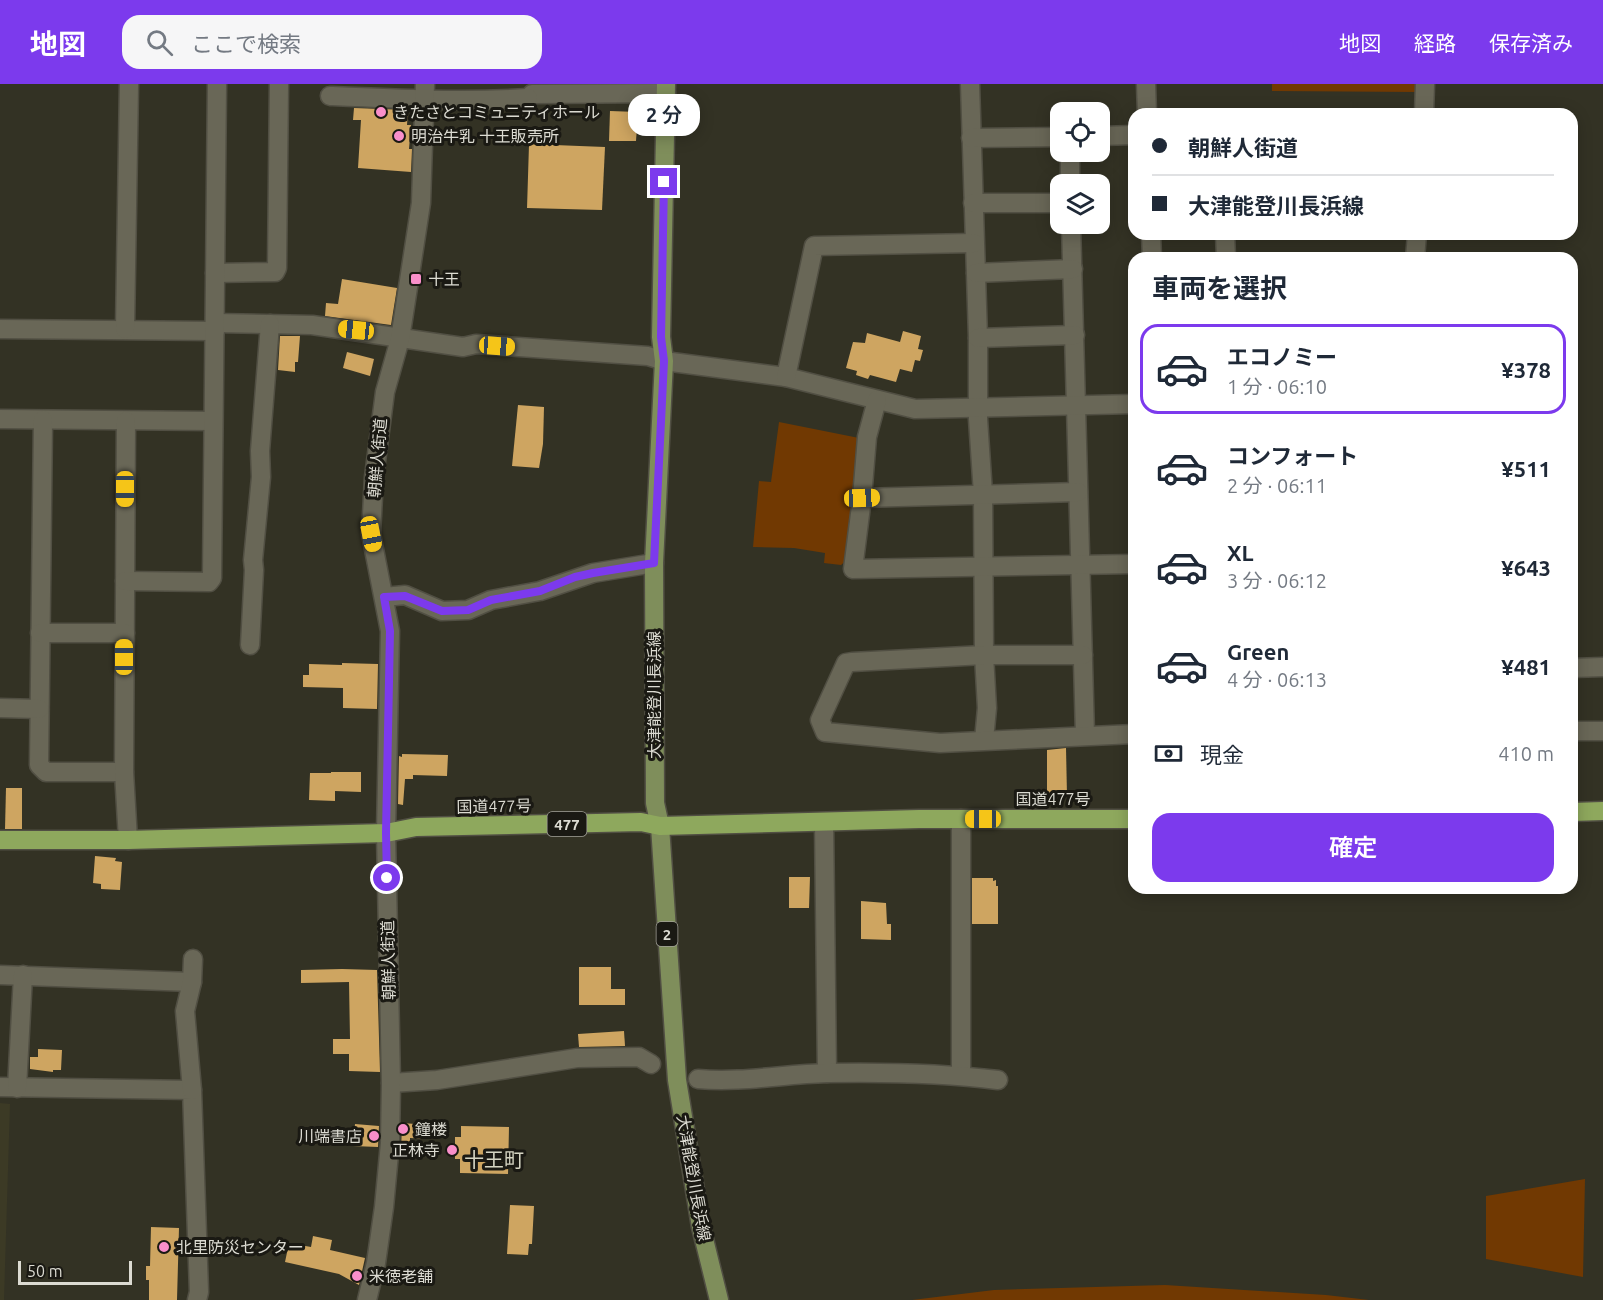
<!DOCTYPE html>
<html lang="ja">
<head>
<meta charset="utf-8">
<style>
  :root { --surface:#fff; --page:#f6f6f7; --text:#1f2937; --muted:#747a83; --line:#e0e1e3; --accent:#7c3aed }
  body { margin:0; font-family:Ubuntu,"Noto Sans JP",sans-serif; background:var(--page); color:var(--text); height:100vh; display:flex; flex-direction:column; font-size:22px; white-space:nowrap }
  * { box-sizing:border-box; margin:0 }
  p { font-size:20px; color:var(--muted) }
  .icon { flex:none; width:33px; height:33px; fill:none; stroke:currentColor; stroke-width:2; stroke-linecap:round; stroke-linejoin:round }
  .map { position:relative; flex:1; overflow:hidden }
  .details { position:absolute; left:1128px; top:168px; width:450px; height:642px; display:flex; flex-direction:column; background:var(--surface); border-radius:18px; box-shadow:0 3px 15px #0003 }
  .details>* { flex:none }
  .top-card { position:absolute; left:1128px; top:24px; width:450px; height:132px; border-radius:18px; box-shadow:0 3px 15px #0003; display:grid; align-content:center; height:132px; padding:0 24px; background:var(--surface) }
  .buttons { position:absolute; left:1050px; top:18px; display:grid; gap:12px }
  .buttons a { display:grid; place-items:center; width:60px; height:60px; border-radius:12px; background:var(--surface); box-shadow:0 3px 15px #0003; font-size:30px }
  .scale { position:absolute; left:18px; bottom:15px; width:114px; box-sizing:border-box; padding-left:6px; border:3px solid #dcdbd2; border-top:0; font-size:16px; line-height:21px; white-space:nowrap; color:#dcdbd2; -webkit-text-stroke:4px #1a1913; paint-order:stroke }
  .end { position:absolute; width:27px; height:27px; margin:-14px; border:8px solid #7c3aed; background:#fff; box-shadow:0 0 0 3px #fff }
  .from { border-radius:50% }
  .bubble { position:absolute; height:42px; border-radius:18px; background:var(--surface); box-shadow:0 3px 15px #0003; font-size:20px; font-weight:600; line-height:42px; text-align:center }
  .car { position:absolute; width:18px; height:36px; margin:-18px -9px; border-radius:8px; box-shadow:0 0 4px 2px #0007; background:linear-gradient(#f5c518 24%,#345 0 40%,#f5c518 0 76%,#345 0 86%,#f5c518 0) }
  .top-card b { display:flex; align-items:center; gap:21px; height:57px; font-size:22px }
  .top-card b+b { border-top:2px solid var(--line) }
  .top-card i { width:15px; height:15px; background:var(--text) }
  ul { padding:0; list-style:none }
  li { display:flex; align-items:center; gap:18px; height:90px; margin:0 12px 9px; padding:0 12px; border:3px solid transparent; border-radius:18px }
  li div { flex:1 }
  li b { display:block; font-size:22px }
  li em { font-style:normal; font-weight:600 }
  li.selected { border-color:var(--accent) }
  li>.icon { width:54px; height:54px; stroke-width:1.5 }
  h2 { padding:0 24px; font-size:27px; line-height:72px }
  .pay { display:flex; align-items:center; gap:15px; height:66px; padding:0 24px; font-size:22px }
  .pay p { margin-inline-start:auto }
  .cta { display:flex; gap:12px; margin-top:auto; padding:12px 24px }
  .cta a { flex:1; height:69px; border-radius:18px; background:var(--accent); color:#fff; font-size:24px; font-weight:600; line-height:69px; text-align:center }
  header { display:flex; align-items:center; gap:36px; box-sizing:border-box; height:84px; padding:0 30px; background:var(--accent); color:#fff }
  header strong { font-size:28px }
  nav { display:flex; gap:33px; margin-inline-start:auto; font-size:21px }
  .search { width:420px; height:54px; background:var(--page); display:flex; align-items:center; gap:15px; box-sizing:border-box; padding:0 21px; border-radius:18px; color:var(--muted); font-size:22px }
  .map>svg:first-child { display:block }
</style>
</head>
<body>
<header>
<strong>地図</strong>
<div class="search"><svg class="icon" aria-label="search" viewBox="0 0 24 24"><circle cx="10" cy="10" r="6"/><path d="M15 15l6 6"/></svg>ここで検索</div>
<nav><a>地図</a><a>経路</a><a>保存済み</a></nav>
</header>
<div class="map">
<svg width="1603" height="1216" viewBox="0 0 1603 1216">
  <rect width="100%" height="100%" fill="#333224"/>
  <!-- built -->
  <path fill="#3c3a25" d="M0 1019 10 1020 4 1216H0Z"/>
  <!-- green -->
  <g fill="#713902">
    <path d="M1272 0H1416V8L1272 7Z"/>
    <path d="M779 338 859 354 850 473 841 481 824 479 825 469 794 464 753 463 759 397 771 398Z"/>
    <path d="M1585 1095 1583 1193 1486 1175V1112Z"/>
    <path d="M1165 1201 1326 1211 1369 1216H912L994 1206Z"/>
  </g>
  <!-- building -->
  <g fill="#cea561">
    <path d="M354 24 408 26 407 41H411L409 65H412L411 88 358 84 361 36H353Z"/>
    <path d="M610 27 638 28 636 57H609Z"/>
    <path d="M529 60 605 63 602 126 527 124Z"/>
    <path d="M342 195 397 204 391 241 325 232 326 219 338 220Z"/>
    <path d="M903 247 921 252 918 265 923 266 920 277 915 276 912 288 900 285 896 298 870 291 868 295 856 291 857 287 846 284 853 258 865 259 867 249 900 258Z"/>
    <path d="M280 252H300L298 278H295V288L278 286Z"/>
    <path d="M347 268 374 275 370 292 343 284Z"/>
    <path d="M518 321 544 323 543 360 539 384 512 382Z"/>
    <path d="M342 579 378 580 377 625 343 624V604L303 603V591H309V580L342 581Z"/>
    <path d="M1066 664 1067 712H1047V666Z"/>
    <path d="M402 670 448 671 447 692 413 691V695H405L403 721 398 720 399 672 402 673Z"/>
    <path d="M331 688H361V708L335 707V717L309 716 310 689H331Z"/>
    <path d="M6 704H22V745H5Z"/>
    <path d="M95 772 116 774 115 777 122 778 120 806 101 805V800L93 799Z"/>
    <path d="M789 793H810L809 824H789Z"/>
    <path d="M972 794H993V797L996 796V802H998V840H972Z"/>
    <path d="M861 817 886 819 887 840H891V856L861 855Z"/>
    <path d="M579 883H611V905H625V921H579Z"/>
    <path d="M342 885 377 886 380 988 349 987V970H333V955H350L349 898 301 899V886Z"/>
    <path d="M624 947 625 962 579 963 578 950Z"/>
    <path d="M38 965 62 966 61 986H53V988L30 985V973H38Z"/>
    <path d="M402 1039 429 1041 428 1055 410 1054V1067H401Z"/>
    <path d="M355 1040 379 1042 378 1063 353 1062Z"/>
    <path d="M461 1042 509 1043 508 1090 460 1089V1075H455V1053H461Z"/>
    <path d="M510 1121 534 1122 532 1160H529L528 1171 507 1170Z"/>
    <path d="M151 1143 179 1144 177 1216H149V1196H146V1182H150Z"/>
    <path d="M313 1152 332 1156 330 1166 365 1174 359 1201 339 1190 285 1178 289 1159 311 1163Z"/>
  </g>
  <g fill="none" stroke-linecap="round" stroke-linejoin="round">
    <!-- minor casing -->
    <g stroke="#514f43" stroke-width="21">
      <g id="minor">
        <path d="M970 0 978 254V335L983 410 984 571 987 624 984 656"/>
        <path d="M1146 0 1147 30"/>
        <path d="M532 10 666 9"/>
        <path d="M330 12C397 15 462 18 528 14"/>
        <path d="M1424 30 1425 0"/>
        <path d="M1100 52 1134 51"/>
        <path d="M971 54 1060 53"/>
        <path d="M1070 68V100"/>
        <path d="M973 119H1060"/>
        <path d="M1071 140 1085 651"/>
        <path d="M1151 150 1152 174"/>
        <path d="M1225 150 1226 174"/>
        <path d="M1415 174 1417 150"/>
        <path d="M215 189 275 188 277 184 279 0"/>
        <path d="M976 189 1073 185"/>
        <path d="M215 239 312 241 463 263 476 260 648 272 664 277 786 293 915 325 1134 320"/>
        <path d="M0 245 215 247"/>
        <path d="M125 245 129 0"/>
        <path d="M978 254 1075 251"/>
        <path d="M786 293 814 162 974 159"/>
        <path d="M877 316 867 353 862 414 853 485 1134 480"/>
        <path d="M0 335 213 337"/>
        <path d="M43 336 39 681 46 688H124"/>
        <path d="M126 337 124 688 128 756"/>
        <path d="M862 414 1078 408"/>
        <path d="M125 497 209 498 212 494 217 0"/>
        <path d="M384 513 405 511 442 527 468 526 491 516 540 507 593 489 654 479"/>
        <path d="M40 549H125"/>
        <path d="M250 561 254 486 253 476 261 393 260 367 270 240"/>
        <path d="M1083 571H984L852 578 846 579 820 636 825 648 940 659 1134 650"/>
        <path d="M1572 584 1603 583"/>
        <path d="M0 624 39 625"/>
        <path d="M1572 647H1603"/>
        <path d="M961 735V991"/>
        <path d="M824 738 827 989"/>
        <path d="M0 891 192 898"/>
        <path d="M698 995C741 999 784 990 827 989 883 988 942 989 998 996"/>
        <path d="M391 999 437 996 577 974 639 973 651 980"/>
        <path d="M0 1003 192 1006 199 1208 197 1216"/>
        <path d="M17 1004 23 891"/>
        <path d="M192 1006 185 927 192 898 193 875"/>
        <path d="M367 1216 376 1179 384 1123 390 1059 391 999 386 749 390 547 371 450 374 393 385 308 400 255 421 119 425 0"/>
      </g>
    </g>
    <!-- major casing -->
    <g stroke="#514f43" stroke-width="21">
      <path id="major" d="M666 0 661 253 664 277 654 479 655 719 660 742 677 996 701 1143 719 1216"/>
    </g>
    <!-- highway casing -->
    <g stroke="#514f43" stroke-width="21">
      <g id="highway">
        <path d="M1572 728 1603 727"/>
        <path d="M0 756H128L386 749 416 743 641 738 660 742 919 735H1134"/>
      </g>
    </g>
    <!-- minor -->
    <use href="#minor" stroke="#696757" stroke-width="18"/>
    <!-- major -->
    <use href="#major" stroke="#7f8e5b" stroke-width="18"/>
    <!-- highway -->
    <use href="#highway" stroke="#8ea85d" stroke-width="18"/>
  </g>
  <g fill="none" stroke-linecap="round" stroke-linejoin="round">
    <!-- route -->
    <path stroke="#7c3aed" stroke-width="8" d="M387 794 386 749 390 547 384 513 405 512 442 527 468 526 491 516 540 507 575 493 593 489 654 479 664 277 661 253 664 98"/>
  </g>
  <!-- markers -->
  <g fill="#f98fca" stroke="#1a1913" stroke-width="2">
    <circle cx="381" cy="28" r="6"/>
    <circle cx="399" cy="52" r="6"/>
    <rect x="410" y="189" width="12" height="12" rx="3"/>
    <circle cx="403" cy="1045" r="6"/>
    <circle cx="374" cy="1052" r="6"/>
    <circle cx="452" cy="1066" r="6"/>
    <circle cx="164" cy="1163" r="6"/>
    <circle cx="357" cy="1192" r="6"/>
  </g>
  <g text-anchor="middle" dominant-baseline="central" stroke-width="6" stroke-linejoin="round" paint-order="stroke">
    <!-- shield labels -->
    <g fill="#1a1913" stroke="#a2a199" stroke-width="1.5">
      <rect x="547.5" y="728" width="39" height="24" rx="4.5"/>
      <rect x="656.5" y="838" width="21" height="24" rx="4.5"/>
    </g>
    <g font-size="15" font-weight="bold" fill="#dcdbd2">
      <text x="567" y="740">477</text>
      <text x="667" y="850">2</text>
    </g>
    <!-- poi labels -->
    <g font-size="16" fill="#dcdbd2" stroke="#1a1913" text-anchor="start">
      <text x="393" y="28">きたさとコミュニティホール</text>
      <text x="411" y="52">明治牛乳 十王販売所</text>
      <text x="428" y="195">十王</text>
      <text x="415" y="1045">鐘楼</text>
      <text x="362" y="1052" text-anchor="end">川端書店</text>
      <text x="440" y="1066" text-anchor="end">正林寺</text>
      <text x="176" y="1163">北里防災センター</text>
      <text x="369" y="1192">米徳老舗</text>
    </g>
    <!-- street labels -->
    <g font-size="16" fill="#dcdbd2" stroke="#1a1913">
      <text transform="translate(377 374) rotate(-85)">朝鮮人街道</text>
      <text transform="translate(654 611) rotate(-90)">大津能登川長浜線</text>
      <text x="1053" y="715">国道477号</text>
      <text transform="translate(494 722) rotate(-1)">国道477号</text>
      <text transform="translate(388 876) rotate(-91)">朝鮮人街道</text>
      <text transform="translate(694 1094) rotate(80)">大津能登川長浜線</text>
    </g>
    <!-- quarter labels -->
    <g font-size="20" fill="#d5d4c2" stroke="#1a1913">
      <text x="494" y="1075">十王町</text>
    </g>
  </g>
</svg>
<div class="buttons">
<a><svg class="icon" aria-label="locate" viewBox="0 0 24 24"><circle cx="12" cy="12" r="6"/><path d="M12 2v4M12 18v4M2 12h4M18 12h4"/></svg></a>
<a><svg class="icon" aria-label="layers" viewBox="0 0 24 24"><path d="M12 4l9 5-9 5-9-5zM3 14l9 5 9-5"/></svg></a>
</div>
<div class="scale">50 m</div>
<i class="end from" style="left:387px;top:794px"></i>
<i class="end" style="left:664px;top:98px"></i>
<div class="bubble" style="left:628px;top:10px;width:72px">2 分</div>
<i class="car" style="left:356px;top:246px;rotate:276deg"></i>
<i class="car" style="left:497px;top:262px;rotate:94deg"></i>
<i class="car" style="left:125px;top:405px;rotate:180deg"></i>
<i class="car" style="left:862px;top:414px;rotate:88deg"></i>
<i class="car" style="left:371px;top:450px;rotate:169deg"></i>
<i class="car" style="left:124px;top:573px;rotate:0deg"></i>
<i class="car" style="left:983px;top:735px;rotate:270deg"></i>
<div class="top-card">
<b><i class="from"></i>朝鮮人街道</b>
<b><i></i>大津能登川長浜線</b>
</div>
<section class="details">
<h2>車両を選択</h2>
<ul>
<li class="selected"><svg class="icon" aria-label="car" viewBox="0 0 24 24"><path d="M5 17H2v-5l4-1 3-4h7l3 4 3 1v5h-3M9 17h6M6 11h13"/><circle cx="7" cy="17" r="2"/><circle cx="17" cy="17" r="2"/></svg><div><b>エコノミー</b><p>1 分 · 06:10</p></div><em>¥378</em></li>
<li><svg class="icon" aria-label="car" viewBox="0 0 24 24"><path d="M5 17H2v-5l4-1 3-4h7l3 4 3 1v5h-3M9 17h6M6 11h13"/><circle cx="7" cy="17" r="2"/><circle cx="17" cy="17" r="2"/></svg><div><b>コンフォート</b><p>2 分 · 06:11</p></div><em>¥511</em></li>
<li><svg class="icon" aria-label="car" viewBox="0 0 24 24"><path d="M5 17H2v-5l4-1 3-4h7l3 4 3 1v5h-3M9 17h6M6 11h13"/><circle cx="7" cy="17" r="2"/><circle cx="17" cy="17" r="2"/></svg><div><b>XL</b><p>3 分 · 06:12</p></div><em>¥643</em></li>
<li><svg class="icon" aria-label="car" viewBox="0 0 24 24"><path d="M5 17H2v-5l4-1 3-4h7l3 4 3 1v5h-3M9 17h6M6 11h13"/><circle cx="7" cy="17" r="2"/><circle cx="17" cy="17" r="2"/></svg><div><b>Green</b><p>4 分 · 06:13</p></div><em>¥481</em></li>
</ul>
<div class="pay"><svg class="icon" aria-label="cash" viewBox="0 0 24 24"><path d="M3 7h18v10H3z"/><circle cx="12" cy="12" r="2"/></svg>現金<p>410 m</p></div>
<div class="cta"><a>確定</a></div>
</section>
</div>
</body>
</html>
